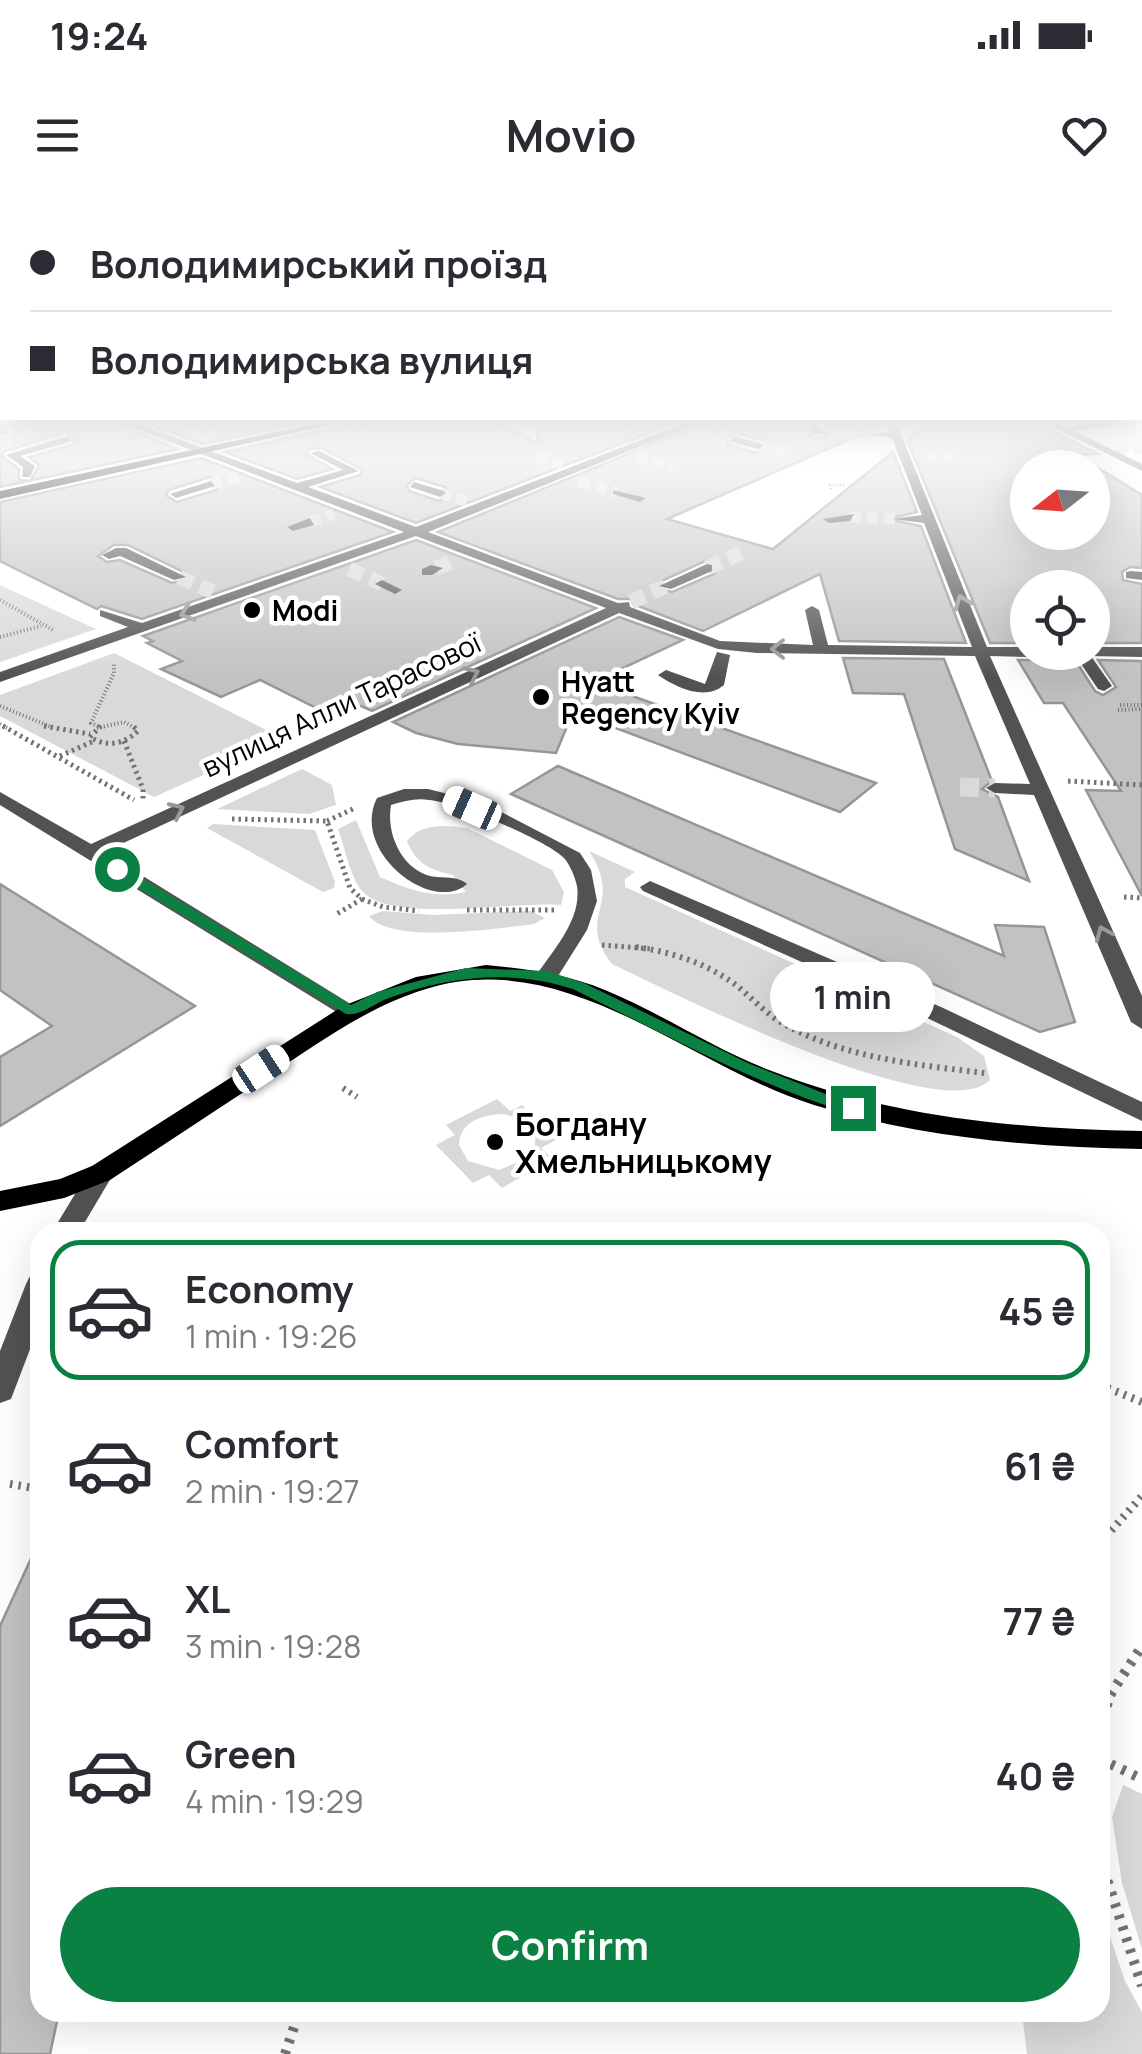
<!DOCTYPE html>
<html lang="en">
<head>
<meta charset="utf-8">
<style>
  :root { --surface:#fff; --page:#f7f7f7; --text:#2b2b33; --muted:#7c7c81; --line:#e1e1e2; --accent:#0b8043 }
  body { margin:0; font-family:Manrope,sans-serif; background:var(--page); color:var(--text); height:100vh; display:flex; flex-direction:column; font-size:38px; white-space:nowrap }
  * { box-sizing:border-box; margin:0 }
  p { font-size:32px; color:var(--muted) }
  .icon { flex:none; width:55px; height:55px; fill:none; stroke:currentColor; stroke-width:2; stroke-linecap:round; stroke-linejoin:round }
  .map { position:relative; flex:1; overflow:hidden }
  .side { position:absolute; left:30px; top:1022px; width:1080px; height:800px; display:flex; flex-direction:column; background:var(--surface); border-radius:30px; box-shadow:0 10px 40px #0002 }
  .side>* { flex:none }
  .hud { position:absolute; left:0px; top:0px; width:1142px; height:220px; box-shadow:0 10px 40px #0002; display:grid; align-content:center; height:220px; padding:0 30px; background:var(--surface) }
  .needle { width:65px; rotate:253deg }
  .tools { position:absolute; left:1010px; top:250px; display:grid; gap:20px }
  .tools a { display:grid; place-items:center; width:100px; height:100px; border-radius:50%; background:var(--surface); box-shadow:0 10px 40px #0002; font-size:50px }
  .end { position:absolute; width:45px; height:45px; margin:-22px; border:12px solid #0b8043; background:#fff; box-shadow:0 0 0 5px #fff }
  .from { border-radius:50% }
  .bubble { position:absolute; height:70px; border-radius:35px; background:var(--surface); box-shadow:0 10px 40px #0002; font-size:32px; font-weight:700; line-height:70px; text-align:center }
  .car { position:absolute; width:30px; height:60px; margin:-30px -15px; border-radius:12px; box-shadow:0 0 8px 2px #0007; background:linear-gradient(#fff 24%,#345 0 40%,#fff 0 76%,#345 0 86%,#fff 0) }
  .hud b { display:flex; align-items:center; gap:35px; height:95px; font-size:38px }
  .hud b+b { border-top:2px solid var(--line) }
  .hud i { width:25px; height:25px; background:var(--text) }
  ul { padding:18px 0 0; list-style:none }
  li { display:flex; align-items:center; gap:30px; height:140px; margin:0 20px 15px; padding:0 10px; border:5px solid transparent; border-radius:30px }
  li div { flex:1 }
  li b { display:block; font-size:38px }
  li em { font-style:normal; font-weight:700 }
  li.active { border-color:var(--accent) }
  li>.icon { width:90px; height:90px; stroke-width:1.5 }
  .primary-button { display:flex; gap:20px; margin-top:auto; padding:20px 30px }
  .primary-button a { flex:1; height:115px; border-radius:60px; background:var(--accent); color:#fff; font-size:40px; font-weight:700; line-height:115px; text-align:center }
  .status { display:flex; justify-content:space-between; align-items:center; height:70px; padding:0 50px; background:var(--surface); direction:ltr }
  .status svg { height:28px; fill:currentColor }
  header { display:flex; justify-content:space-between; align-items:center; height:130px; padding:0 30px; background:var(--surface); font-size:45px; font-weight:700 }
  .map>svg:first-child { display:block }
</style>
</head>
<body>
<div class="status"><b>19:24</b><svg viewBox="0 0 49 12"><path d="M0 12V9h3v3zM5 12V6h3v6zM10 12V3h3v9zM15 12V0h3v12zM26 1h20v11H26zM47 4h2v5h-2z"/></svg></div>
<header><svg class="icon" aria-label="menu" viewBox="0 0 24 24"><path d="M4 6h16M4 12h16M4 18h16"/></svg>Movio<svg class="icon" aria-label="heart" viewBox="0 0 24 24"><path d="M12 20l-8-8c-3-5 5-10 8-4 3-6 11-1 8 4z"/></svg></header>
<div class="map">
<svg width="1142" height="1854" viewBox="0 0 1142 1854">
  <rect width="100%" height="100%" fill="#fff"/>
  <!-- green -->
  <g fill="#d9d9d9" fill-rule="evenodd">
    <path d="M0 385 96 429 0 462Z"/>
    <path d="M114 453 284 539 154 597 0 516V495Z"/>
    <path d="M302 569 332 585 336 605 309 614 217 609Z"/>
    <path d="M356 620 380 677C410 690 432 699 466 692L453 675C430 670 416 664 407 641 421 623 446 625 467 628L552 670 564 692 561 705C515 701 395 723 364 693 350 679 345 647 338 629Z"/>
    <path d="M213 624 315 630 335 682 334 688 323 692 207 628Z"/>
    <path d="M589 651 635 672 625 679V687L957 837 984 856 990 880C942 929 669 791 612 764 574 716 625 705 589 651Z"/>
    <path d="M383 711 432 715 531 711 545 718 534 724C499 728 391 745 369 716Z"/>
    <path d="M497 899 510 911 522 905 558 939 541 948 553 959 502 988 489 975 473 983 436 945 455 935 446 925ZM502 914C526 918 545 932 530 957L499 970 468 961 459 945C460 922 481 915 502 914Z"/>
    <path d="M1123 1585 1142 1594V1749L1122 1683 1112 1617Z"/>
    <path d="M1100 1708 1125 1781 1142 1812V1854H1027L1022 1813 1100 1812Z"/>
  </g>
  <!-- building -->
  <g fill="#c2c2c2" stroke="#969696" stroke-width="2.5" fill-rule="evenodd">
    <path d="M44 219H107L178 249 0 287V239L9 238 11 231ZM67 232 75 239 73 245 29 257 39 265 30 281 19 280V269L2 256 5 251Z"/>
    <path d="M135 219H320L203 244Z"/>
    <path d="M368 219H493L537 243 539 219H685L416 323 320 287 360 275 363 270 321 248 309 249 306 254 333 269 297 279 225 252 350 224 360 230 369 228 372 224ZM415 278 445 287 450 293 439 301 409 291 407 285Z"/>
    <path d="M713 219H799L814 239 837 233 817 219H882L883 225 667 319 773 349 893 252 917 312 888 319 921 326 966 443 839 441 820 374 703 431 633 404 631 399H618L438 332ZM734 232 763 240 767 247 757 253 728 245 726 239ZM705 361 715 363 714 374 672 392 656 388 657 383Z"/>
    <path d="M933 219H1028L1098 254 1077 255 1142 295V368L1130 367 1122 372 1123 380 1142 384V443H1092V388H1028V443H990L907 240ZM1028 268H1092V332H1028Z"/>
    <path d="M201 258 393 332 142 419 101 406 97 409 0 361V302ZM210 277 218 284 216 290 177 302 166 295 169 290ZM114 345H128L188 374 189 379 172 383 120 360 107 362 98 356Z"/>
    <path d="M416 340 596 408 372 511 361 506 334 517 260 480 221 497 161 469 182 461 147 443 153 441 143 436Z"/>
    <path d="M619 417 683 440 593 482 876 583 840 612 573 512 556 553 458 544 416 533 393 522Z"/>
    <path d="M1039 452H1070L1095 491 1103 495 1116 487 1098 460 1142 461V696L1086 590 1121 591 1063 503H1044L1018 460H1030Z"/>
    <path d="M843 458 944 459 992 581 982 589 998 597 1029 681 955 649 904 494 853 493Z"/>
    <path d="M558 566 1004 756 995 725 1044 727 1075 822 1040 832 511 594Z"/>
    <path d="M0 684 195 806 0 926V857L52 826 0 790Z"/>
    <path d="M40 1339V1812H59L50 1854H0V1426Z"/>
  </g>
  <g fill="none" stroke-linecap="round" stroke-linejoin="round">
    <!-- minor-tunnel-far2 -->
    <g stroke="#d9d9d9" stroke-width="11" stroke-dasharray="11 6" stroke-linecap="butt">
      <path d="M605 221 636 228"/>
      <path d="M363 224 374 230"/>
      <path d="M190 228 211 237"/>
      <path d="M700 231 733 239"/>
      <path d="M3 233 22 243"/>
      <path d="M828 233 870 234"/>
      <path d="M758 246 790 253"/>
      <path d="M1117 248H1142"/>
      <path d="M927 255 953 256"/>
      <path d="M536 257 568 266"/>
      <path d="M637 257 673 266"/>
      <path d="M579 282 617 292"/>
      <path d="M211 284 238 277"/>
      <path d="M440 293 470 302"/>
      <path d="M850 317 898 319"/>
      <path d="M310 322 334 314"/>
      <path d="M736 355 741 353"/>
    </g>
    <!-- minor-tunnel-far1 -->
    <g stroke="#d9d9d9" stroke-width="15" stroke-dasharray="15 8" stroke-linecap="butt">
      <path d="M436 368 457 360"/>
      <path d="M707 368 741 353"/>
      <path d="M349 369 382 384"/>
      <path d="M179 377 213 392"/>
      <path d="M631 402 666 386"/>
    </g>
    <!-- minor-tunnel -->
    <path stroke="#d9d9d9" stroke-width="19" stroke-dasharray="19 10" stroke-linecap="butt" d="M960 587 995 588"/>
    <!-- path-far5 -->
    <path stroke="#747474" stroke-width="2.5" stroke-dasharray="1 2.5" stroke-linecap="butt" d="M831 289 830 285H847"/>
    <!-- path-far4 -->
    <g stroke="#747474" stroke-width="4" stroke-dasharray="1 2.5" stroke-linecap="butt">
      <path d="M1036 380 1040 388"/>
      <path d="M0 400 53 430"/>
      <path d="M0 437 41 426"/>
      <path d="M1120 505H1142"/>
      <path d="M0 506 54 528"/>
      <path d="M1118 510 1142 509"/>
      <path d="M0 524 7 528"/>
      <path d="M98 526 91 523 114 473V464"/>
      <path d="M97 528 124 522 135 528"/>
    </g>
    <!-- path-far3 -->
    <g stroke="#747474" stroke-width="5" stroke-dasharray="2.5 4" stroke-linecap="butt">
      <path d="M3 526 134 600"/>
      <path d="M44 526 90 534"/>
      <path d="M101 526 90 537C107 548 124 544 138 531L133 526"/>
      <path d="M124 541 143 589V599"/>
      <path d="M60 556 94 541"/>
      <path d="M1068 581 1142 585"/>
      <path d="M232 619 327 621 350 688 362 699 335 715"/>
      <path d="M327 621 353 609"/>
      <path d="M1124 697 1142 698"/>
      <path d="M362 699 383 707 419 711"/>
      <path d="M467 710H554"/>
      <path d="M602 745 652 749"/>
    </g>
    <!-- path-far2 -->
    <g stroke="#747474" stroke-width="6" stroke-dasharray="2.5 5" stroke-linecap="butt">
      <path d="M636 747C672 752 706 763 736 785 752 798 766 814 784 824 844 858 918 865 985 873"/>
      <path d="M343 888 357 897"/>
    </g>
    <!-- path-far1 -->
    <g stroke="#747474" stroke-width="8" stroke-dasharray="2.5 6" stroke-linecap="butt">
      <path d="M1100 1185 1142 1202"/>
      <path d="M10 1284 40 1289"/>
      <path d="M1100 1343 1142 1296"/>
    </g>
    <!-- path -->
    <g stroke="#747474" stroke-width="10" stroke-dasharray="4 8" stroke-linecap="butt">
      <path d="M1100 1529 1110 1495 1142 1446"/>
      <path d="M1100 1559 1142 1579"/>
      <path d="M1100 1658 1142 1786"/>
      <path d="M285 1854 299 1812"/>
    </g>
    <!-- minor -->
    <g fill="#525252" fill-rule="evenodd">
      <path d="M22 219H40L8 228 7 235H0V224Z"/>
      <path d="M111 219H125L297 283 343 270 310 253 319 251 359 271 308 287 416 327 695 219H709L428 332 618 403 629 402 630 407 720 441 813 445 805 410 812 406 819 410 828 445 972 447 924 323 892 319 922 315 892 238 865 234 890 232 885 219H895L987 447H1028V452H1035L1028 457 990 456 1142 796V829L1131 822 1034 595 995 593 986 588 995 583 1030 584 975 456 757 453 718 449 619 413 104 652 362 811 359 816H343L0 605V592L91 644 606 408 416 336 0 482V472L128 427 100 416V410L142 423 404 332Z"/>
      <path d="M350 219H362L368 224 359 226Z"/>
      <path d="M803 219H813L821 230 833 233 814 235Z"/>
      <path d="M1037 219H1050L1064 226 1142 219V222L1074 231 1142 264V271Z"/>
      <path d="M68 236 72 241 20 256 35 266 30 277H22L23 267 6 255Z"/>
      <path d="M733 236 762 244 763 246 758 249 729 241Z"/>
      <path d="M211 281 215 286 176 298 170 294Z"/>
      <path d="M414 282 444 291 446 293 440 297 410 287Z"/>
      <path d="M613 290 646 298 640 302 613 294Z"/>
      <path d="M854 314 850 321 829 323 823 319Z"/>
      <path d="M310 318 314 325 293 331 287 327Z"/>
      <path d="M116 348H126L186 377 174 380 120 356 109 359 102 355Z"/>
      <path d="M707 364 712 365V371L671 389 659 386Z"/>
      <path d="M431 365 443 368 432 375H422V369Z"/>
      <path d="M1131 371 1142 372V380L1126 378V372Z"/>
      <path d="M382 380 402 390 395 394 375 384Z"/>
      <path d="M1092 447H1142V457L1091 456 1112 486 1104 491 1098 489 1073 452H1092Z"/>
      <path d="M717 452 730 455 724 485C705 501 677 488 658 475L666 470 705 484Z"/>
      <path d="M428 589 484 603 580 653 591 670 597 701 587 730 555 781H539L536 776C553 750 582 720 577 686 575 677 570 665 564 658 546 640 456 602 429 600 416 598 404 601 391 605 386 633 401 668 430 676 443 679 457 675 467 684 432 715 350 651 377 598L404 589Z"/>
      <path d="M650 681 941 807 1142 902V921L925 817 643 691 640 687Z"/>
      <path d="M101 963 110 966 114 973 79 1032H52L92 966Z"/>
      <path d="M40 1073V1123L11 1199 0 1203V1151L26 1084 30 1076Z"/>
    </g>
    <!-- major -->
    <g fill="#000" fill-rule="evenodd">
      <path d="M337 219H355L0 299V291Z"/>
      <path d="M486 765C527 769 566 774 605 790 661 813 712 848 769 870 890 917 1013 929 1142 931V949C1031 947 921 938 814 905 688 866 566 745 426 789 367 807 319 843 268 876 215 911 163 945 110 980L64 998 0 1011V991L60 979 92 966 343 806 416 777Z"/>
    </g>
  </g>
  <!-- one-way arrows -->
  <defs><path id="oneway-chevron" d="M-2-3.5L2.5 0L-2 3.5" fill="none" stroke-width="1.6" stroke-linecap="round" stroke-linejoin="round" transform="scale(2.5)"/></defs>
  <g stroke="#979797">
    <use href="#oneway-chevron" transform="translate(962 402) rotate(-111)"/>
    <use href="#oneway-chevron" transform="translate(187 413) rotate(161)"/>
    <use href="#oneway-chevron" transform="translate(778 449) rotate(-180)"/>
    <use href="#oneway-chevron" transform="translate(472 474) rotate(-25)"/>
    <use href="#oneway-chevron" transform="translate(177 610) rotate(-25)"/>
    <use href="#oneway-chevron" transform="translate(1103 733) rotate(-113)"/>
  </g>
  <!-- sky -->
  <linearGradient id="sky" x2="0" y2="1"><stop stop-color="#8baccb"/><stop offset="0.46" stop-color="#fff"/><stop offset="1" stop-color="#fff" stop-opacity="0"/></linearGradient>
  <rect width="1142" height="478" fill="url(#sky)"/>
  <!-- route -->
  <path fill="#0b8043" d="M112 666H121L351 805 377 792 466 768 547 771 584 783 750 864 861 908 853 914C755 885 665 834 573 789 513 769 448 776 389 798 374 803 362 816 346 814L112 672Z"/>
  <!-- markers -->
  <g fill="#000" stroke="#fff" stroke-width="4">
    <circle cx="252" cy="410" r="10"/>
    <circle cx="541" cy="497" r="10"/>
    <circle cx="495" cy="942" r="10"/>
  </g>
  <g text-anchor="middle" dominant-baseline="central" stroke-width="9" stroke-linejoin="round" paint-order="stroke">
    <!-- far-poi labels -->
    <g font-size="28" font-weight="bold" fill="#000" stroke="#fff" text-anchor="start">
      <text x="272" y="410">Modi</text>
      <text x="561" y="481">Hyatt<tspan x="561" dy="32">Regency Kyiv</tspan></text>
    </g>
    <!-- far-street labels -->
    <g font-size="28" fill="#000" stroke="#fff">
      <text transform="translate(341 504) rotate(-25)">вулиця Алли Тарасової</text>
    </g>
    <!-- poi labels -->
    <g font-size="32" font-weight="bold" fill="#000" stroke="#fff" text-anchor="start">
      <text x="515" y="924">Богдану<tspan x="515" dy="37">Хмельницькому</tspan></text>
    </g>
  </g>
</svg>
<div class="tools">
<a><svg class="needle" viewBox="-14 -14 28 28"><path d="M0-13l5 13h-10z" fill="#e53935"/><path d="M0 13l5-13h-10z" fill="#7c7c81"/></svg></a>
<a><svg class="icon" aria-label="locate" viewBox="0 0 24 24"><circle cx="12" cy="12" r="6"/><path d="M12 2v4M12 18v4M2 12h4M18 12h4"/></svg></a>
</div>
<i class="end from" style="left:117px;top:669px"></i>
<i class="end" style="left:853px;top:908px"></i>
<div class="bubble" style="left:770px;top:762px;width:165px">1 min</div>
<i class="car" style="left:472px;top:608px;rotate:294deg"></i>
<i class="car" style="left:261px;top:869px;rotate:57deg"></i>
<div class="hud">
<b><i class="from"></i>Володимирський проїзд</b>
<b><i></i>Володимирська вулиця</b>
</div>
<section class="side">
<ul>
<li class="active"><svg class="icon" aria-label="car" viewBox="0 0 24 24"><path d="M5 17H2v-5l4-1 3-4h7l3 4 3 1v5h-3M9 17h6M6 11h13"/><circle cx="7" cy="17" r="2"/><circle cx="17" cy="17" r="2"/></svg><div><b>Economy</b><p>1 min · 19:26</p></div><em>45 ₴</em></li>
<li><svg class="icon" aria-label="car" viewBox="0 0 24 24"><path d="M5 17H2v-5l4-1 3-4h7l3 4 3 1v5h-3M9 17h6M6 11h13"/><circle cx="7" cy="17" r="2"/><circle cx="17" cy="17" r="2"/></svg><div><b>Comfort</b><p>2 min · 19:27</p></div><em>61 ₴</em></li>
<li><svg class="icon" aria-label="car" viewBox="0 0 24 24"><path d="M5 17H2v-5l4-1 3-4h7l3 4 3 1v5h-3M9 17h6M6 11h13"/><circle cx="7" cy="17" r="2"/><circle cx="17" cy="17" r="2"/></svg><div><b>XL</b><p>3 min · 19:28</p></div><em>77 ₴</em></li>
<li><svg class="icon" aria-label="car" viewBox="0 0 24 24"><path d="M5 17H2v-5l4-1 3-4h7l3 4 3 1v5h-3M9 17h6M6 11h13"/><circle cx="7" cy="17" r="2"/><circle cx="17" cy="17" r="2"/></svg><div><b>Green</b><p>4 min · 19:29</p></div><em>40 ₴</em></li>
</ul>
<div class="primary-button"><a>Confirm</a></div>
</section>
</div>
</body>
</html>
